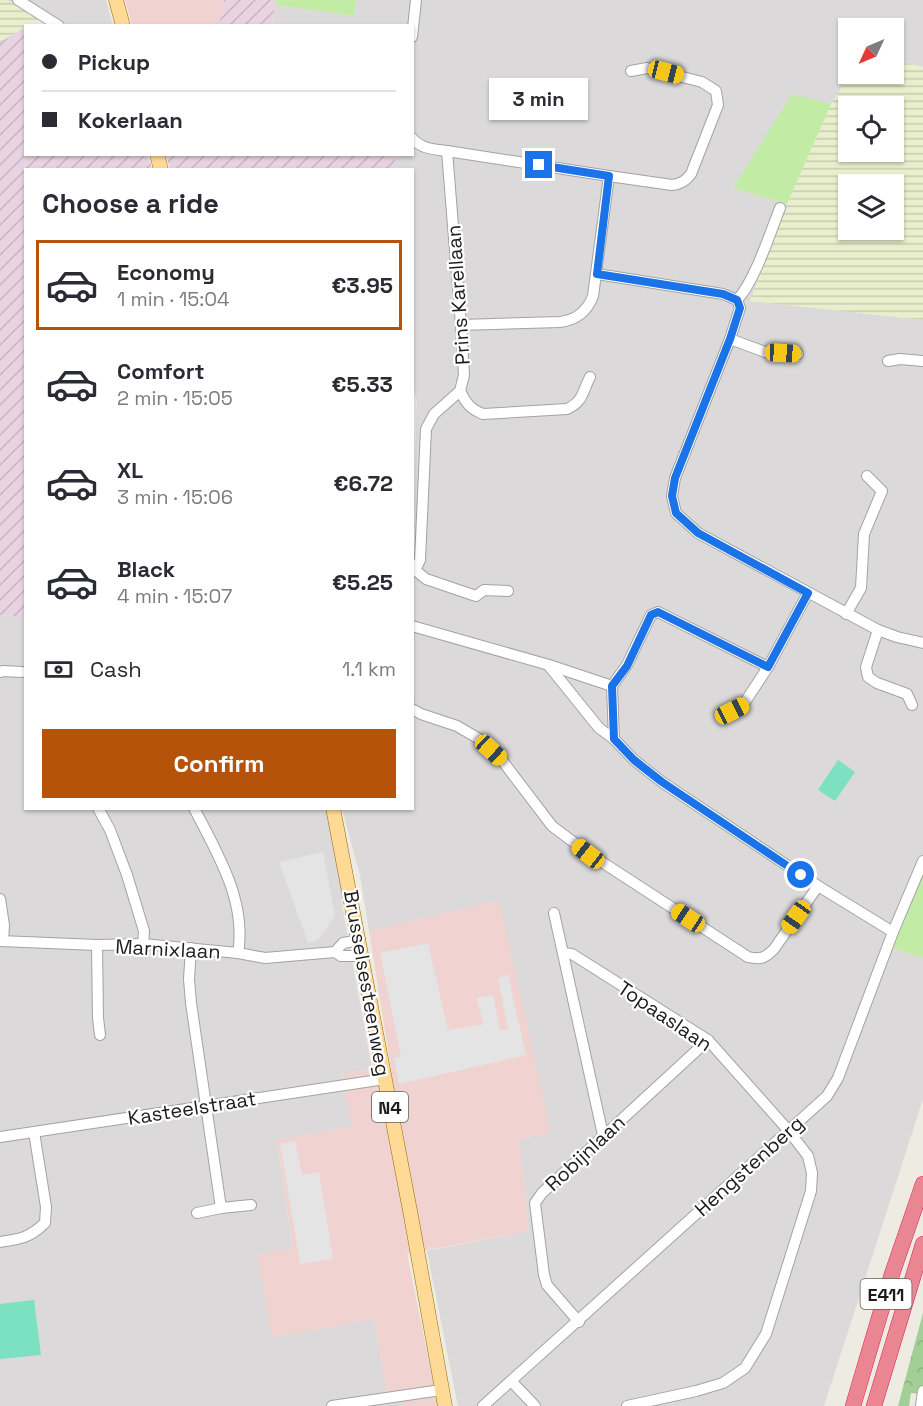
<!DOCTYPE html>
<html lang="en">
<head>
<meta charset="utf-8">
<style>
  :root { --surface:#fff; --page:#f2f2f3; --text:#2b2b33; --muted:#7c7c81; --line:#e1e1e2; --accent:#b45309 }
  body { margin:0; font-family:"Space Grotesk",sans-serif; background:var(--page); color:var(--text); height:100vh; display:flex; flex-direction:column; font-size:22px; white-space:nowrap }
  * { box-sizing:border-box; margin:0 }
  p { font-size:20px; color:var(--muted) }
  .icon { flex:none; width:33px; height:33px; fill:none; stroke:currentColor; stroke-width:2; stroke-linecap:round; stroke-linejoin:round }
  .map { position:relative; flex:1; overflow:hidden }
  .drawer { position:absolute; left:24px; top:168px; width:390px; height:642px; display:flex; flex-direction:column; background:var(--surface); border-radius:0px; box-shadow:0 2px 4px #0004 }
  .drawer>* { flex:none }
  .hud { position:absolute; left:24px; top:24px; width:390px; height:132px; border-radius:0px; box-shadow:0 2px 4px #0004; display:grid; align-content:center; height:132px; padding:0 18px; background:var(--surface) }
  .needle { width:39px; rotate:226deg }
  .fabs { position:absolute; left:838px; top:18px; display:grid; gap:12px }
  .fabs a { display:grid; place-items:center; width:66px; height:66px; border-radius:0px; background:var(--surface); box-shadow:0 2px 4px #0004; font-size:30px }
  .end { position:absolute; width:27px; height:27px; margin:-14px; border:8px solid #1a73e8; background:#fff; box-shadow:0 0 0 3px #fff }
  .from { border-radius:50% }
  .bubble { position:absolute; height:42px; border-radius:0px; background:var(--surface); box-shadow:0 2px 4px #0004; font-size:20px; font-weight:800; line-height:42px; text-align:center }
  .car { position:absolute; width:18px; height:36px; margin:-18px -9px; border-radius:8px; box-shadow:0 0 4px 2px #0007; background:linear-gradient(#f5c518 24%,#345 0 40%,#f5c518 0 76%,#345 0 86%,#f5c518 0) }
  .hud b { display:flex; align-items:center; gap:21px; height:57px; font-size:22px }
  .hud b+b { border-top:2px solid var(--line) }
  .hud i { width:15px; height:15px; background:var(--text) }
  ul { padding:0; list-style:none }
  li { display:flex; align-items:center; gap:18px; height:90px; margin:0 12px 9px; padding:0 6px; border:3px solid transparent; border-radius:0px }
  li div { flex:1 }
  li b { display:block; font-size:22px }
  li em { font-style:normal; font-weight:800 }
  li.on { border-color:var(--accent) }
  li>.icon { width:54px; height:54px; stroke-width:1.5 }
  h2 { padding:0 18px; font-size:27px; line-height:72px }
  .pay { display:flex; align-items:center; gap:15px; height:66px; padding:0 18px; font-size:22px }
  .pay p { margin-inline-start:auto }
  .primary-button { display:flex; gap:12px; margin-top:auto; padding:12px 18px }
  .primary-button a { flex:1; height:69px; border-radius:0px; background:var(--accent); color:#fff; font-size:24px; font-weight:800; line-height:69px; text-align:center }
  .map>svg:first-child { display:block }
</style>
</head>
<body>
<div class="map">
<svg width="923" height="1406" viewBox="0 0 923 1406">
  <defs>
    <pattern id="industrial-furrows" width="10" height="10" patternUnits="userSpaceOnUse" patternTransform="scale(1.5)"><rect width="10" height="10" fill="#e8d3e2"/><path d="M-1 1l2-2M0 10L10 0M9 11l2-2" fill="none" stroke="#c6b5c1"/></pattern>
    <pattern id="farmland-rules" width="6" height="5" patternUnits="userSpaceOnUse" patternTransform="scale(1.5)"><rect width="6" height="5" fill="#e9eecc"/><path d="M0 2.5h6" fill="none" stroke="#c7ccaf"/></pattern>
    <pattern id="forest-crowns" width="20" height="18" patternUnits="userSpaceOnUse" patternTransform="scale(1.5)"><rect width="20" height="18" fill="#a2cf95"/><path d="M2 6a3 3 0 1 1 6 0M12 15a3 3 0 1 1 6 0" fill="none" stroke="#8bb180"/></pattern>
  </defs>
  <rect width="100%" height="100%" fill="#eeebe2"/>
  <!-- residential -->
  <g fill="#dbd9d9">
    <path d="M6 0H106L113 25H58L44 16Z"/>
    <path d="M356 0H923V67L894 60V28H849L850 74 831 104 792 95 733 188 787 204 750 301 923 320V870L890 947 923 958V1099L824 1406H458L427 1251 529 1231 519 1139 550 1132 499 901 369 931 360 875 342 809 412 808V562L417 400 412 385V170L394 169 396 155 412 154V26H272L275 5 354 16Z"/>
    <path d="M0 615 25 618 26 808 326 809 343 892 341 900 372 1068 342 1075 353 1126 277 1141 293 1249 258 1255 374 1319 388 1396 402 1394 403 1406H0Z"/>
  </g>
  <!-- commercial -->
  <g fill="#f0d3d0">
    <path d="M125 0H224L219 26 132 25Z"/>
    <path d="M499 900 551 1132 519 1139 529 1231 407 1254 438 1406H403L401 1394 388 1396 374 1319 272 1338 257 1255 293 1248 277 1140 352 1126 342 1075 372 1068H391L369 931Z"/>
  </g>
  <!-- industrial -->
  <g fill="url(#industrial-furrows)">
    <path d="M224 0H276L272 25 219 26Z"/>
    <path d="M25 27 26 154 148 155 152 169 26 170 25 618 0 615V42Z"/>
    <path d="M166 155V154L396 155 394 170 170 169Z"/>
  </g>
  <!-- farmland -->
  <g fill="url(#farmland-rules)" fill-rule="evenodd">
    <path d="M0 0H6L44 16 0 42Z"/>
    <path d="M894 60 923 67V320L750 301 787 204 831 104 850 74H894ZM849 106H894V152H849ZM849 184H894V230H849Z"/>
  </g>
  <!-- grass -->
  <g fill="#c2eba5">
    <path d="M276 0H356L354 16 275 5Z"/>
    <path d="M792 94 831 104 787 204 733 188Z"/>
    <path d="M923 870V958L890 947Z"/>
  </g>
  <!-- forest -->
  <path fill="url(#forest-crowns)" d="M923 1313V1394L911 1393 909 1406H898Z"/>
  <!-- pitch -->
  <g fill="#7ce1c1">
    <path d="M838 760 855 772 835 801 818 790Z"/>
    <path d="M34 1300 41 1355 0 1359V1304Z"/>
  </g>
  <!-- parking -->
  <g fill="#e4e4e4">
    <path d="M323 852 335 916 318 940 308 943 279 862Z"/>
    <path d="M428 943 448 1030 484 1024 476 998 493 995 500 1030 508 1029 498 978 508 975 526 1055 399 1084 394 1058 401 1056 380 953Z"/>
    <path d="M295 1141 302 1175 319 1172 333 1259 300 1264 280 1144Z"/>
  </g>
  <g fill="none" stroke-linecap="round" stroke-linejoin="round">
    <!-- minor casing -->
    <g stroke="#a3a3a3" stroke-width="12">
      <g id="minor">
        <path d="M18 0 59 26"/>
        <path d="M412 37 416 0"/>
        <path d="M412 138C421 149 433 149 447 151L461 325 464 375 460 391 434 414 426 429 420 560 415 570"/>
        <path d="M447 151 609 176 593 296C587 312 576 320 560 322L461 325"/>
        <path d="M609 176 672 185C681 184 685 181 691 174L718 105 716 91 702 82 647 68 631 71"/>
        <path d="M780 208C770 233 755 281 737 300L740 308 730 339 675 478 672 496 676 513 698 533 878 630 897 637 923 643"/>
        <path d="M597 274 723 294 737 300"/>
        <path d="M730 339 765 352 798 354"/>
        <path d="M888 361 900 359 923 361"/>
        <path d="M460 391C466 403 470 409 483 414L567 409C584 401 582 392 590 377"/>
        <path d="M415 570 426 579 476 596 484 590 508 591"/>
        <path d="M846 614 861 588 864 534 882 491 867 476"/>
        <path d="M412 626 549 665 612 686 614 739 634 760 662 782 818 886 893 932"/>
        <path d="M878 630 866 667 868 677 877 683 907 694 912 705"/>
        <path d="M549 666 599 728 614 739"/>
        <path d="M0 672 3 671 22 672"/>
        <path d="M612 686 627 665 651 615 658 612 768 667"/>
        <path d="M412 709 421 714 457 726 481 740 501 759 552 826 588 853 748 957C761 960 765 958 774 949L818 886"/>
        <path d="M732 711 743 705 768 667 808 593"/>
        <path d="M98 808 110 830 127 875 144 931 143 944"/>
        <path d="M194 808C217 853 247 901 238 953"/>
        <path d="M0 899 4 925 3 941"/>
        <path d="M554 913 603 1135"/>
        <path d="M0 941 97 945 143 944 238 953 265 958 335 952 341 956H362"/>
        <path d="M97 945 98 1018 100 1035"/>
        <path d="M191 948 189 979 191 1003 221 1208"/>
        <path d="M335 952 343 943 360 940"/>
        <path d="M563 953 572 954 708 1040 788 1130 808 1156 812 1173 811 1191 766 1334 745 1368 723 1383 696 1391 627 1406"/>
        <path d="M0 1137 385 1079"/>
        <path d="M197 1213 221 1208 251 1205"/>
        <path d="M0 1242C21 1239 29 1238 45 1223L46 1207 34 1132"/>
        <path d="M579 1322 547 1285 544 1275 535 1203 542 1193 708 1040"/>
        <path d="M512 1382 535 1406"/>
        <path d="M332 1406 441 1390"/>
        <path d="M483 1406 827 1096 838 1078 893 932 923 861"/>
        <path d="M921 1406 923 1391"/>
      </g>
    </g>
    <!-- major casing -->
    <g stroke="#956e00" stroke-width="15">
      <g id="major">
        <path d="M116 0 123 26"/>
        <path d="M157 154 161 170"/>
        <path d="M333 808 411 1216 445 1406"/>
      </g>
    </g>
    <!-- highway casing -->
    <g stroke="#dd1e52" stroke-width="16">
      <g id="highway">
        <path d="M853 1406 892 1274 923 1184"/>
        <path d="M874 1406 923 1244"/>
      </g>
    </g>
    <!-- minor -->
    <use href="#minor" stroke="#fff" stroke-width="10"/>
    <!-- major -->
    <use href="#major" stroke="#ffd996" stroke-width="14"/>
    <!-- highway -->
    <use href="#highway" stroke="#e98691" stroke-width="15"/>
  </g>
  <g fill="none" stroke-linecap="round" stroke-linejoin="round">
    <!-- route -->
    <path stroke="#1a73e8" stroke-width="8" d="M539 165 609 176 597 274 723 294 737 300 740 308 730 339 675 478 672 496 676 513 698 533 808 593 768 667 658 612 651 615 627 666 612 686 614 739 634 760 662 782 801 875"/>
  </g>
  <g text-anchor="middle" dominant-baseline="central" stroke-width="4.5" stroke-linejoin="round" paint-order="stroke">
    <!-- shield labels -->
    <g fill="#fff" stroke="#606060" stroke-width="1.5">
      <rect x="372" y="1092" width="36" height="30" rx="4.5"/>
      <rect x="860.5" y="1279" width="51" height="30" rx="4.5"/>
    </g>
    <g font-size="18" font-weight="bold" fill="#1c1c1c">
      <text x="390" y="1107">N4</text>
      <text x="886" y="1294">E411</text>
    </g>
    <!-- street labels -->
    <g font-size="20" fill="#1c1c1c" stroke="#fff">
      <text transform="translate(458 295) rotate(-94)">Prins Karellaan</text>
      <text transform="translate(168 949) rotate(3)">Marnixlaan</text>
      <text transform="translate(367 983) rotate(80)">Brusselsesteenweg</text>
      <text transform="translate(665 1016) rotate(34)">Topaaslaan</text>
      <text transform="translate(192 1108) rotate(-9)">Kasteelstraat</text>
      <text transform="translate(585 1153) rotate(-43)">Robijnlaan</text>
      <text transform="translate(749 1166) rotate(-42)">Hengstenberg</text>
    </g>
  </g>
</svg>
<div class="fabs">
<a><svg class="needle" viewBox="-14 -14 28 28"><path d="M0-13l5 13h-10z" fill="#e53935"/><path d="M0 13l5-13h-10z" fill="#7c7c81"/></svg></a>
<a><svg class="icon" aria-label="locate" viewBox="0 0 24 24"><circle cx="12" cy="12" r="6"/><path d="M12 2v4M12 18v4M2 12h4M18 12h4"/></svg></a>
<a><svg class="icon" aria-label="layers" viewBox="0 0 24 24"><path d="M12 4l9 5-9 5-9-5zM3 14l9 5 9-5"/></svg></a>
</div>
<i class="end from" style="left:801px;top:875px"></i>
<i class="end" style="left:539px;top:165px"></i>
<div class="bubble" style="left:489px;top:78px;width:99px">3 min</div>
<i class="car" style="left:666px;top:72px;rotate:104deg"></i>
<i class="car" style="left:783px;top:353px;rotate:93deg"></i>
<i class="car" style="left:732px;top:711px;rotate:63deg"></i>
<i class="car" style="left:491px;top:750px;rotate:133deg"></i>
<i class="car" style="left:588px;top:854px;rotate:308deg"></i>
<i class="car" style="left:796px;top:917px;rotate:215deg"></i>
<i class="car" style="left:688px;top:918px;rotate:303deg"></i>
<div class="hud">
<b><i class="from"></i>Pickup</b>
<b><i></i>Kokerlaan</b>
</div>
<section class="drawer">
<h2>Choose a ride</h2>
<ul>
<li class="on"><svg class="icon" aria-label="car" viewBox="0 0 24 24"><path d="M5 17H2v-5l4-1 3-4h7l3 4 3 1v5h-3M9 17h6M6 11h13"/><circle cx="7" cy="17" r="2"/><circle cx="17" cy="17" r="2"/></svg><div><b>Economy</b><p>1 min · 15:04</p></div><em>€3.95</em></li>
<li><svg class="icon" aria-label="car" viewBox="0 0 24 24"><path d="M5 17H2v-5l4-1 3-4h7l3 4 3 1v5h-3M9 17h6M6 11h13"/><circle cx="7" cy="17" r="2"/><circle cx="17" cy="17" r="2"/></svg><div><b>Comfort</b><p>2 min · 15:05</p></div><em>€5.33</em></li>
<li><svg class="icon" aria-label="car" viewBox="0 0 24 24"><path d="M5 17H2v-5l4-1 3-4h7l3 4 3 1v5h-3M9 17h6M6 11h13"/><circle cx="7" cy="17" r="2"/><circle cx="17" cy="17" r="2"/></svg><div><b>XL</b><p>3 min · 15:06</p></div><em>€6.72</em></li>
<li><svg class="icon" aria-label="car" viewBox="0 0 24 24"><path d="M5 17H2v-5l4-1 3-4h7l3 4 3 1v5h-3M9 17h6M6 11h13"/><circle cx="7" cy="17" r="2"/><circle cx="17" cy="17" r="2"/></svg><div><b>Black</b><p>4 min · 15:07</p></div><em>€5.25</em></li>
</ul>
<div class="pay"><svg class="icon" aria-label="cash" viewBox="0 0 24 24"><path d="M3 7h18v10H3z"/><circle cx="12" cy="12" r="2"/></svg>Cash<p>1.1 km</p></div>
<div class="primary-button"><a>Confirm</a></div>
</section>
</div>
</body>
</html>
